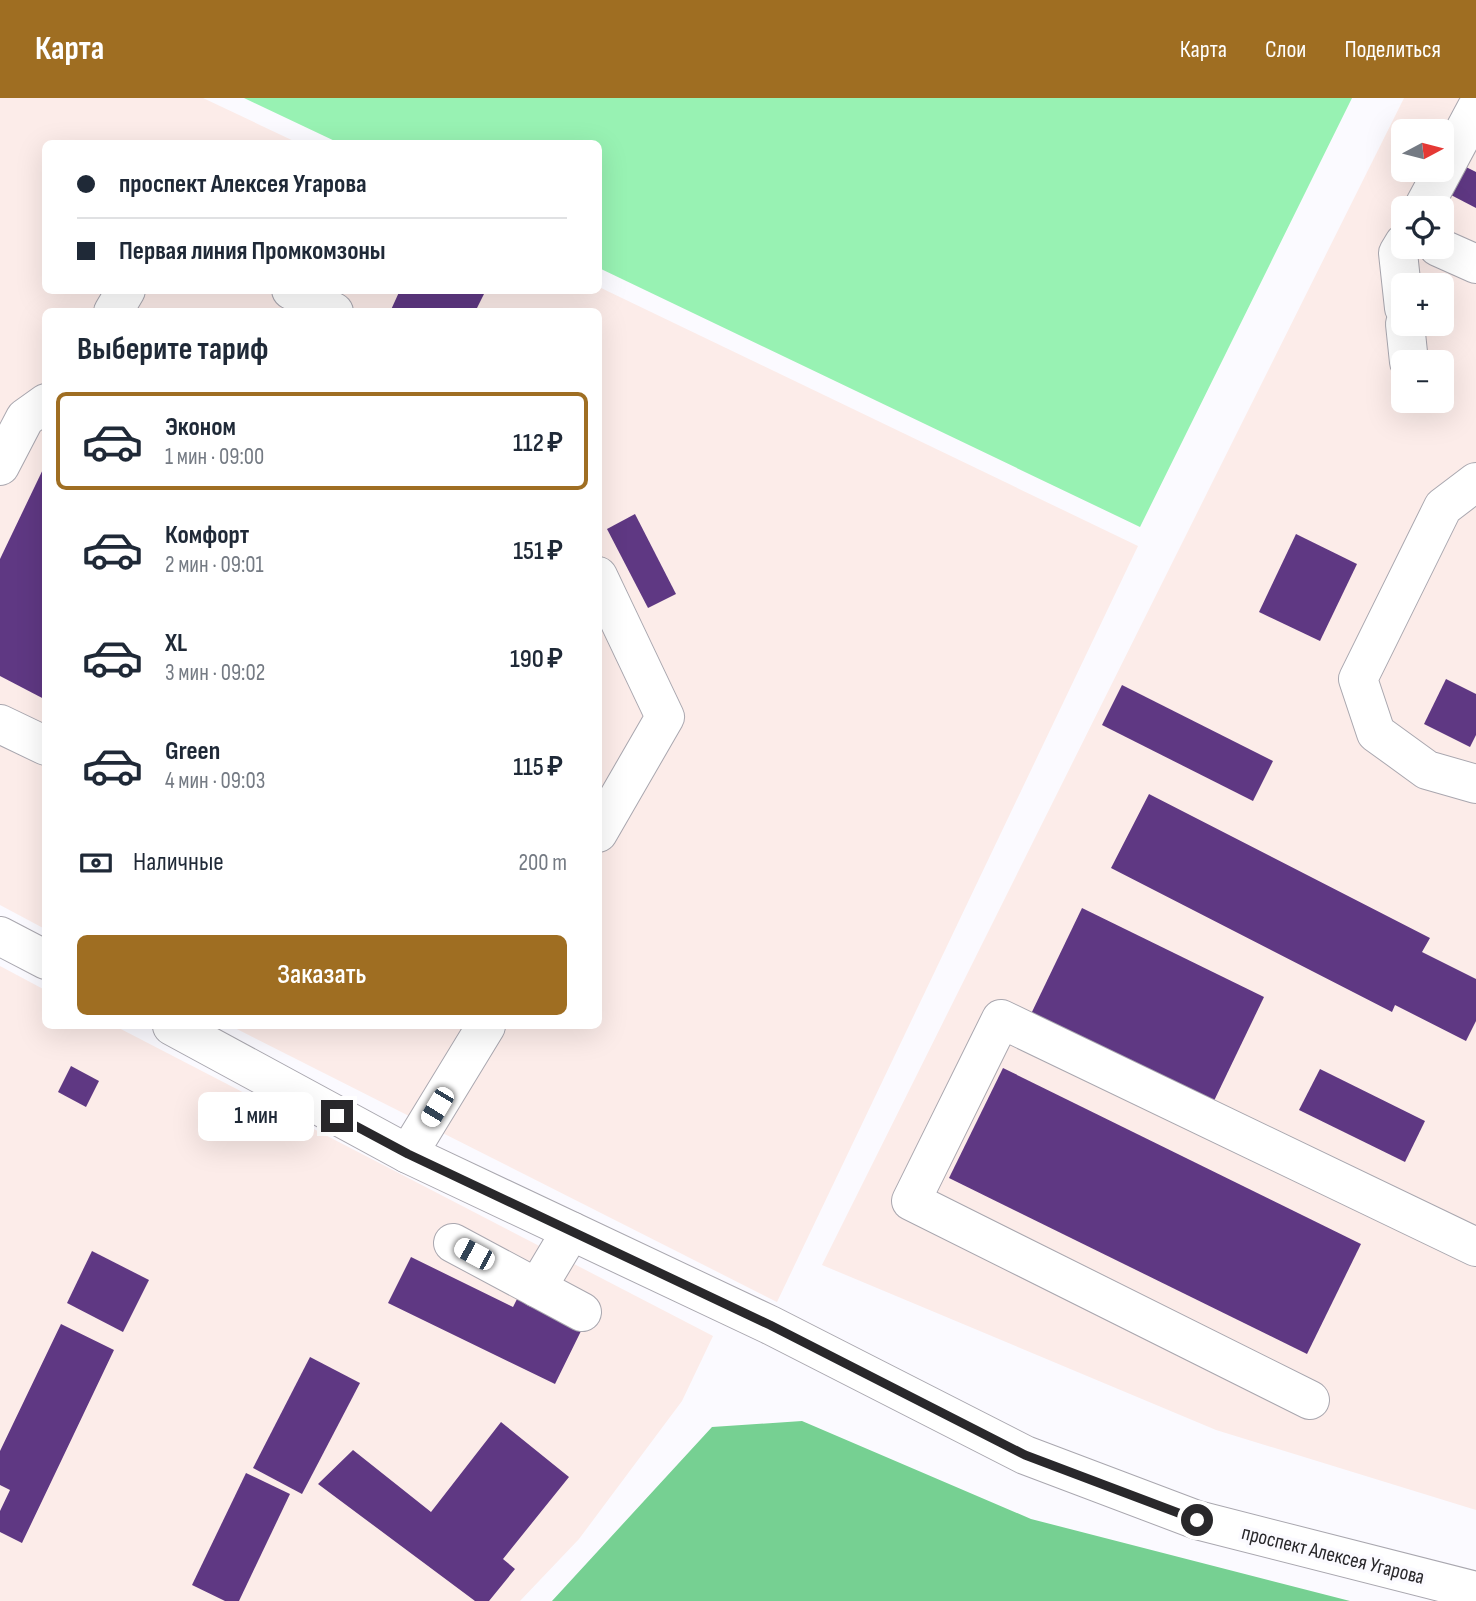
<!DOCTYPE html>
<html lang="ru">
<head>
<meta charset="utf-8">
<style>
  :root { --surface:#fff; --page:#f2f2f3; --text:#1f2937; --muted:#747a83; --line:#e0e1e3; --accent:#9f6e22 }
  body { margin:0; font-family:"Sofia Sans Condensed",sans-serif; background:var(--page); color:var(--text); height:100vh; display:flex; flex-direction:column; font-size:26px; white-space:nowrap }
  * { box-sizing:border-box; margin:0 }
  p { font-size:23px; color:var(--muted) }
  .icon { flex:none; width:38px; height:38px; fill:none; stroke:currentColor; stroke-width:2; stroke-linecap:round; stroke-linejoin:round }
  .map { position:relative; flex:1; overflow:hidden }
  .panel { position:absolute; left:42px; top:210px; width:560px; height:721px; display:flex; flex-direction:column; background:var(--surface); border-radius:10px; box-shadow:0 7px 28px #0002 }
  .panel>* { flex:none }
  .guide { position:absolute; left:42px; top:42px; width:560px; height:154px; border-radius:10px; box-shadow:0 7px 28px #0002; display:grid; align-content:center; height:154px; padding:0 35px; background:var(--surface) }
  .needle { width:46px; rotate:83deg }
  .tools { position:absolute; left:1391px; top:21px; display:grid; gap:14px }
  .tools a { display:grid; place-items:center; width:63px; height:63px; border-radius:10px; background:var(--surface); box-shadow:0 7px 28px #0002; font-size:35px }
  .end { position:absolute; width:32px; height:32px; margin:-16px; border:9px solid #29282b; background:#fff; box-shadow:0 0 0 4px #fff }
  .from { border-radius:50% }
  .bubble { position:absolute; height:49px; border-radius:10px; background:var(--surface); box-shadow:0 7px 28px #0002; font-size:23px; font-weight:600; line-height:49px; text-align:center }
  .car { position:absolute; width:21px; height:42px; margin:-21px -10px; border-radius:9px; box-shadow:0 0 5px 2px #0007; background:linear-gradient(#fff 24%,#345 0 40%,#fff 0 76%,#345 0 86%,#fff 0) }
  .guide b { display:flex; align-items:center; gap:24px; height:66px; font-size:26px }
  .guide b+b { border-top:2px solid var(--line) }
  .guide i { width:18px; height:18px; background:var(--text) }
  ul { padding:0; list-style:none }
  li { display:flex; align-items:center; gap:21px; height:98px; margin:0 14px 10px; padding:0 21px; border:4px solid transparent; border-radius:10px }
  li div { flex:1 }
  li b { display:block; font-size:26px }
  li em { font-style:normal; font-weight:600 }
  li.on { border-color:var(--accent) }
  li>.icon { width:63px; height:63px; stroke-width:1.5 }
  h2 { padding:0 35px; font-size:32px; line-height:84px }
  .pay { display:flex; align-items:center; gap:18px; height:77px; padding:0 35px; font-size:26px }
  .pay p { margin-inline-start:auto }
  .action { display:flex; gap:14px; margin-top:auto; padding:14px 35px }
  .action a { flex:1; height:80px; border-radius:10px; background:var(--accent); color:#fff; font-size:28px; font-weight:600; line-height:80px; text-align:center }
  header { display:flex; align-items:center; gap:42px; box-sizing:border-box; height:98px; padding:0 35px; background:var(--accent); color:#fff }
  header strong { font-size:33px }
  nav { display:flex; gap:38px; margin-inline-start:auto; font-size:24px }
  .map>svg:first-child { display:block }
</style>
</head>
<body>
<header>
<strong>Карта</strong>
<nav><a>Карта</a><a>Слои</a><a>Поделиться</a></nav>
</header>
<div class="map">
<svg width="1476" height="1503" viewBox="0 0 1476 1503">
  <rect width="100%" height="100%" fill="#fbfaff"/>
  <!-- industrial -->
  <g fill="#fcece9" fill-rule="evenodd">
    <path d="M0 0H203L298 45 46 46V192H598L599 189 1138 448 777 1204 231 928H598V214H46L45 831 0 807Z"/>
    <path d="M1404 0H1476V1412L1216 1332 822 1167ZM1404 33H1442V72H1404ZM1404 110H1442V149H1404ZM1404 187H1442V226H1404ZM1404 264H1442V303H1404Z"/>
    <path d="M0 868 45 892 46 928H115L713 1238 682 1303 579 1441 520 1503H0Z"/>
  </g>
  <!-- green -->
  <path fill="#98f2b3" d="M244 0H1352L1140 429 599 170 598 46 339 45Z"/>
  <!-- forest -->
  <path fill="#76d092" d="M802 1323 1031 1421 1350 1503H552L712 1329Z"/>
  <!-- building -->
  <g fill="#5f3883">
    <path d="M1466 69 1476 74V110L1451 97Z"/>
    <path d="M400 192H476L484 196 475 214H390Z"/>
    <path d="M46 365V602L0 578V461Z"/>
    <path d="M635 416 676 496 648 510 607 431Z"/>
    <path d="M1296 436 1357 466 1320 543 1259 514Z"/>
    <path d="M1446 581 1476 596V637L1470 649 1424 626Z"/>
    <path d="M1122 587 1273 663 1253 703 1102 627Z"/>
    <path d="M1149 696 1430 840 1422 854 1476 881V923L1466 943 1395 907 1392 914 1111 770Z"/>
    <path d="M1082 810 1264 899 1212 1007 1030 918Z"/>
    <path d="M71 968 99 983 86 1009 58 994Z"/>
    <path d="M1003 970 1361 1146 1307 1256 949 1080Z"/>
    <path d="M1320 971 1425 1023 1405 1064 1299 1012Z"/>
    <path d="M92 1153 149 1182 123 1234 67 1205Z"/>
    <path d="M411 1159 513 1209 518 1199 582 1231 555 1286 388 1205Z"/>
    <path d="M61 1226 114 1252 22 1445 0 1434V1413L10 1392 0 1387V1353Z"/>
    <path d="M310 1259 360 1285 302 1396 253 1370Z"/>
    <path d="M501 1324 569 1379 503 1461 515 1471 489 1503H475L318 1386 353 1352 431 1414Z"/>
    <path d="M246 1375 290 1396 239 1503H225L192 1487Z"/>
  </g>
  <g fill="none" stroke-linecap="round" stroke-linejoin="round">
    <!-- minor casing -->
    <g stroke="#a9a7af" stroke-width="40">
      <g id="minor">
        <path d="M1423 110 1476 11"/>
        <path d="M1404 145 1398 155 1404 210"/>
        <path d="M1438 149 1476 166"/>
        <path d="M291 192 334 214"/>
        <path d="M113 214 126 192"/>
        <path d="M1405 226 1409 264"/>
        <path d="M0 368 25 320 46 305"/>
        <path d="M1476 384 1443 409 1358 581 1376 635 1427 672 1476 686"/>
        <path d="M598 478 665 619 598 735"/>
        <path d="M0 626 46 648"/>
        <path d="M0 838 46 862"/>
        <path d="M172 928 408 1056 770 1227 1025 1357 1197 1422 1476 1493"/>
        <path d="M408 1056 486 928"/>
        <path d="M453 1145 582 1214"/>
        <path d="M537 1190 571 1133"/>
        <path d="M1310 1302 911 1103 1001 921 1476 1149"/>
      </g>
    </g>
    <!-- minor -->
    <use href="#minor" stroke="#fff" stroke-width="38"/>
  </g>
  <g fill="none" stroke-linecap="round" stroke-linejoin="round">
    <!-- route -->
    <path stroke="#29282b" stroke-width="9" d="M337 1018 408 1056 770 1227 1025 1357 1197 1422"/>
  </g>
  <g text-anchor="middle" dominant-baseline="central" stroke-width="7" stroke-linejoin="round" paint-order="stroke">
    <!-- street labels -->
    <g font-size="21" fill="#29282b" stroke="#fbfaff">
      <text transform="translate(1333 1457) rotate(14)">проспект Алексея Угарова</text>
    </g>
  </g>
</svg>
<div class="tools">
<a><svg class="needle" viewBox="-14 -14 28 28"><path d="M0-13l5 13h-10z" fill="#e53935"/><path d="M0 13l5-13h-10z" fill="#747a83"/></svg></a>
<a><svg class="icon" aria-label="locate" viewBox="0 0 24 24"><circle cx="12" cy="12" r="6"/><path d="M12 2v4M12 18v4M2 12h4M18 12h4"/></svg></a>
<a>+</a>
<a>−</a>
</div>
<i class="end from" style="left:1197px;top:1422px"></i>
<i class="end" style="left:337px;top:1018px"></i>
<div class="bubble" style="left:198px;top:994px;width:116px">1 мин</div>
<i class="car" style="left:437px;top:1009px;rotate:211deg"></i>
<i class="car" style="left:474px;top:1156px;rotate:298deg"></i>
<div class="guide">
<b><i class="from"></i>проспект Алексея Угарова</b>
<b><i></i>Первая линия Промкомзоны</b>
</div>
<section class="panel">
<h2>Выберите тариф</h2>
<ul>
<li class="on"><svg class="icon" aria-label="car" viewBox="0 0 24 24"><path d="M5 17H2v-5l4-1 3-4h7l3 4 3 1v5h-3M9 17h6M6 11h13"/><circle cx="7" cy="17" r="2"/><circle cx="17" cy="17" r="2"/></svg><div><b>Эконом</b><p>1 мин · 09:00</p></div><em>112 ₽</em></li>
<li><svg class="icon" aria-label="car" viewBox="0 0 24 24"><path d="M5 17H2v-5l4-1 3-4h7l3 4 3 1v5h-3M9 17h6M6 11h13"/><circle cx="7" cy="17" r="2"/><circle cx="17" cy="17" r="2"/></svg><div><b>Комфорт</b><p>2 мин · 09:01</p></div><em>151 ₽</em></li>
<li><svg class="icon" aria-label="car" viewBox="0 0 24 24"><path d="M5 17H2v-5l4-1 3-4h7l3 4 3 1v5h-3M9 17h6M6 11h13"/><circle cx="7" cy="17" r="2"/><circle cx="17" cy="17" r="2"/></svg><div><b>XL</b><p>3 мин · 09:02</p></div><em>190 ₽</em></li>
<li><svg class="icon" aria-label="car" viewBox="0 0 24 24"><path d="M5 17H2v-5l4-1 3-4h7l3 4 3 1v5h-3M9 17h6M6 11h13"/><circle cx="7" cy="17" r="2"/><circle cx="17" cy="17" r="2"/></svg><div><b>Green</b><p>4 мин · 09:03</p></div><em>115 ₽</em></li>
</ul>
<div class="pay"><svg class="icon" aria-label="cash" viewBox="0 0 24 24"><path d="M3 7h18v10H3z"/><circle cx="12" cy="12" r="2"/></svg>Наличные<p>200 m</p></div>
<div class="action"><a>Заказать</a></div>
</section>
</div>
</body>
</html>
